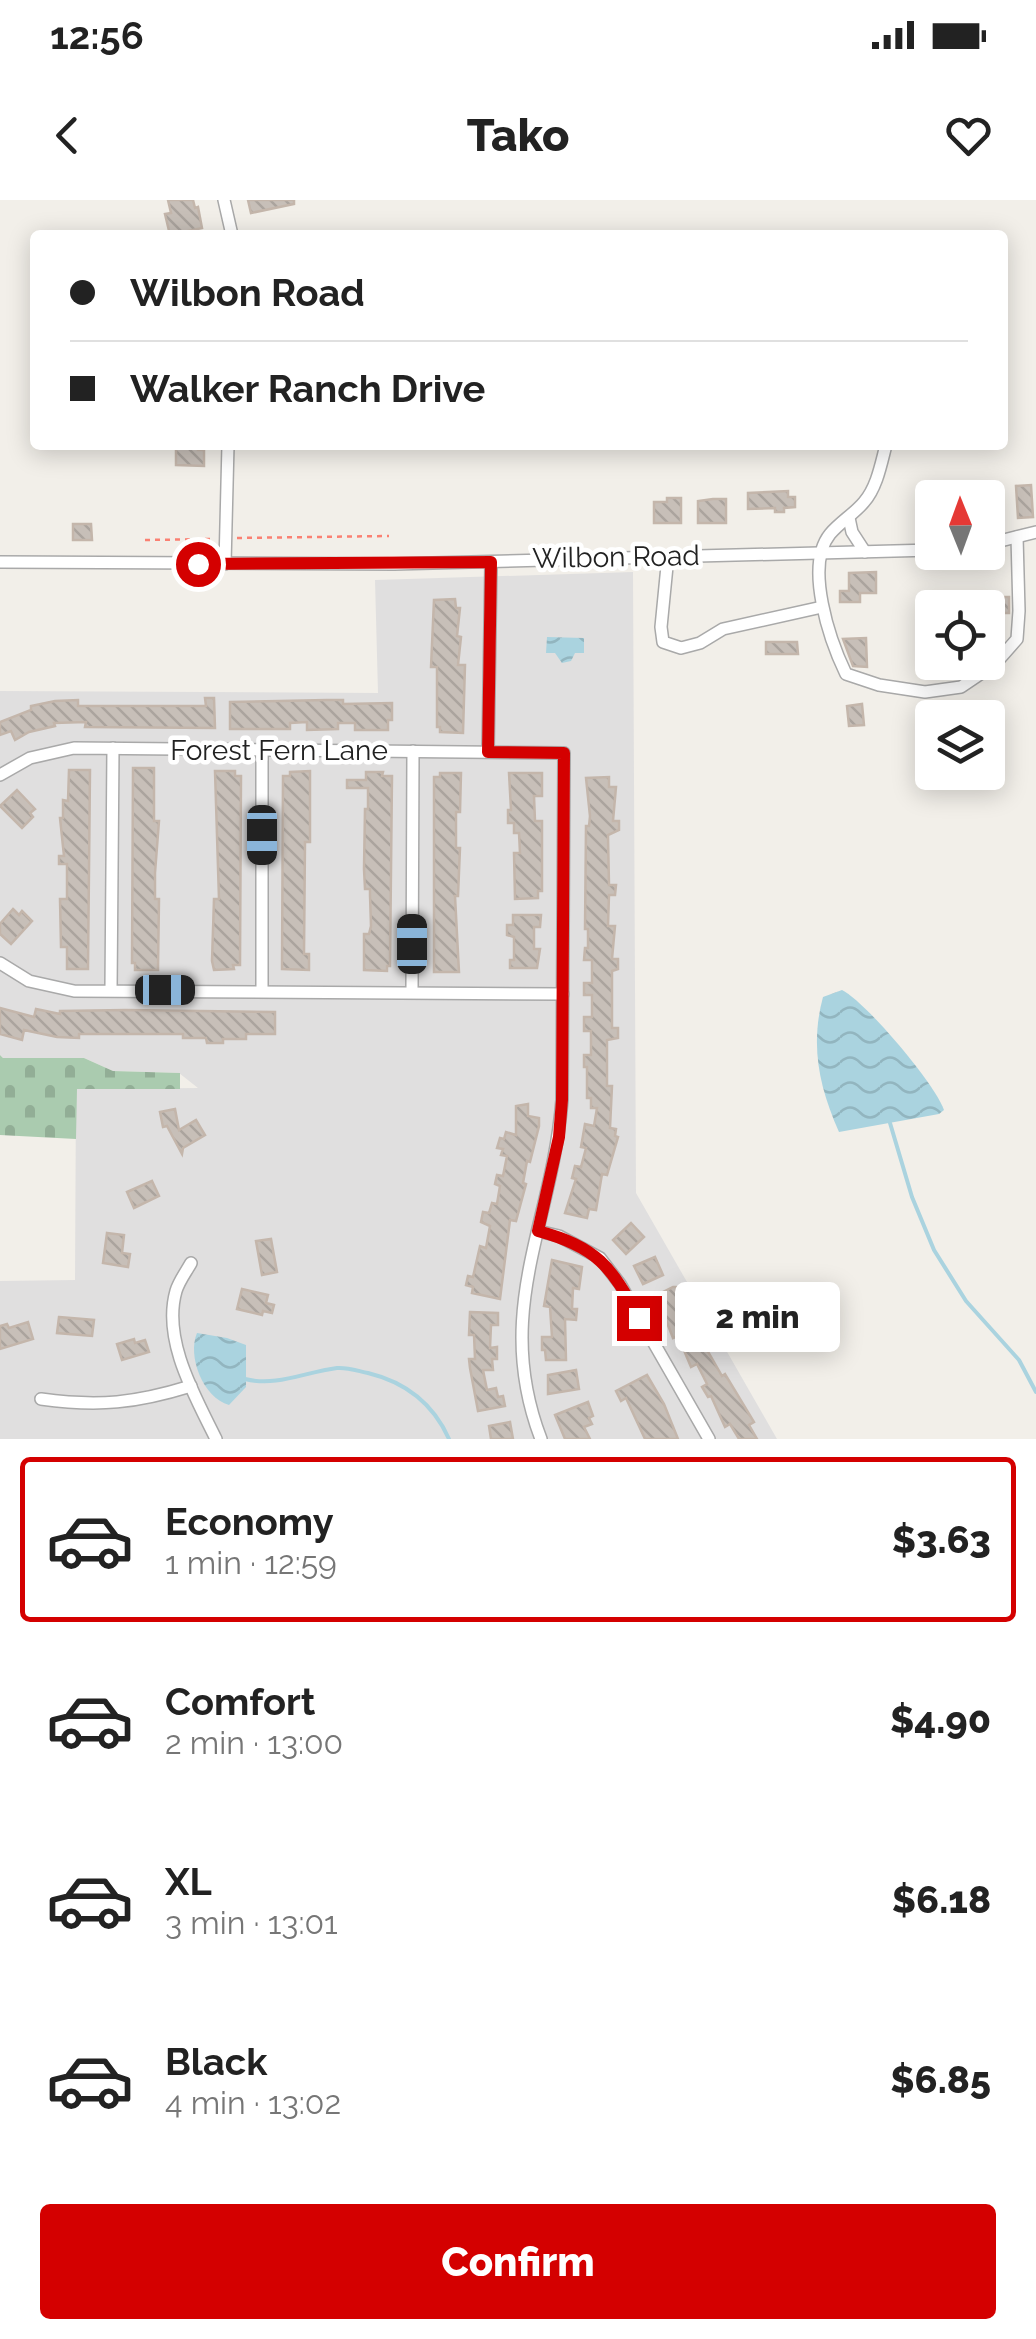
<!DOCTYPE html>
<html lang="en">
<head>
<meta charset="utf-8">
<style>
  :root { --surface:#fff; --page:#f2f2f2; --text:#222; --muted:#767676; --line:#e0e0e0; --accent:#d40000 }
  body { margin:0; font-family:Raleway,sans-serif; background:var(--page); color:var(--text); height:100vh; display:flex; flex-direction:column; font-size:38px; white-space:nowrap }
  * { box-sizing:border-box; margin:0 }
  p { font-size:32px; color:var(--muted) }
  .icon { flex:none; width:55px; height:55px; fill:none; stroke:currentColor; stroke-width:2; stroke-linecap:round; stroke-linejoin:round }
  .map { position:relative; height:1239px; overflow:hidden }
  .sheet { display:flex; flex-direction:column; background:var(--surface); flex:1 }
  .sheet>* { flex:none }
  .top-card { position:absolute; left:30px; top:30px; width:978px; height:220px; border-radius:10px; box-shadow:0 5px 25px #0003; display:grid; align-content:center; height:220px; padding:0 40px; background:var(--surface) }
  .needle { width:65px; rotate:359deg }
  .tools { position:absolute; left:915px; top:280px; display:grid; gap:20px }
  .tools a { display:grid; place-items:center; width:90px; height:90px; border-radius:10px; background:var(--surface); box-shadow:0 5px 25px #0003; font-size:50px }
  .end { position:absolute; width:45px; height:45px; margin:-22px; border:12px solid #d40000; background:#fff; box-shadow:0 0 0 5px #fff }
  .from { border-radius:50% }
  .bubble { position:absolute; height:70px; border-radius:10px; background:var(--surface); box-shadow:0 5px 25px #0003; font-size:32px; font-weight:800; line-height:70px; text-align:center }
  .car { position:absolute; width:30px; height:60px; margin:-30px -15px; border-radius:12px; box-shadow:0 0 8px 2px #0007; background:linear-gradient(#222 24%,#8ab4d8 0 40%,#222 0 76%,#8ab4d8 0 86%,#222 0) }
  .top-card b { display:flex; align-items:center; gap:35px; height:95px; font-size:38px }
  .top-card b+b { border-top:2px solid var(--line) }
  .top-card i { width:25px; height:25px; background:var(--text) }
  ul { padding:18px 0 0; list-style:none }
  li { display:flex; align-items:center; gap:30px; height:165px; margin:0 20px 15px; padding:0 20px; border:5px solid transparent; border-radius:10px }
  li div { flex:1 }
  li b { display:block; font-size:38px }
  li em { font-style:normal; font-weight:800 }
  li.selected { border-color:var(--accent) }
  li>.icon { width:90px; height:90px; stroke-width:1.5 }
  .action { display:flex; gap:20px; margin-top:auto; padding:20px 40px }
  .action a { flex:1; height:115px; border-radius:10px; background:var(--accent); color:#fff; font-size:40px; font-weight:800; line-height:115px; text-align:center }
  .status { display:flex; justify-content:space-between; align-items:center; height:70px; padding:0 50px; background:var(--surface); direction:ltr }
  .status svg { height:28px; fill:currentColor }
  header { display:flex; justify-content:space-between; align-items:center; height:130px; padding:0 40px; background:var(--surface); font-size:45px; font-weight:800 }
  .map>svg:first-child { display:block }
</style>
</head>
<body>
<div class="status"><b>12:56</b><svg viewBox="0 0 49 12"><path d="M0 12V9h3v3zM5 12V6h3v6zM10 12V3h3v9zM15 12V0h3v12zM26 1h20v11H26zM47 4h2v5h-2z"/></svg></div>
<header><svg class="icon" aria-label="back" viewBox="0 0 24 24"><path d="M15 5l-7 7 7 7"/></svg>Tako<svg class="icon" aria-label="heart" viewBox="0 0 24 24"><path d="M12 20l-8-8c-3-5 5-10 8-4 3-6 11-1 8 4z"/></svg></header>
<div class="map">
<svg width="1036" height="1239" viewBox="0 0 1036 1239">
  <defs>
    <pattern id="cemetery-stones" width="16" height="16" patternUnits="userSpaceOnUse" patternTransform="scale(2.5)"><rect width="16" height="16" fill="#aacbaf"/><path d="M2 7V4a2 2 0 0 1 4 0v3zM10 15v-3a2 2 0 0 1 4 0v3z" fill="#92ae96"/></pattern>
    <pattern id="water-waves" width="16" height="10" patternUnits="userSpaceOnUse" patternTransform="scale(2.5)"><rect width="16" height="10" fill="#aad3df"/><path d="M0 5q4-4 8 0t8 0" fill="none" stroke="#92b5bf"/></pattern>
    <pattern id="building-back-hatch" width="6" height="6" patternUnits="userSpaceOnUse" patternTransform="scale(2.5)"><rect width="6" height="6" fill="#c7bfb8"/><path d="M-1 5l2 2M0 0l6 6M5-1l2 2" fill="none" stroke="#aba49e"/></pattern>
  </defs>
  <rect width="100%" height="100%" fill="#f2efe9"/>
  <!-- residential -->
  <path fill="#e0dfdf" d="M633 372 636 993 777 1239H0V1081L75 1080 76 889 198 888 179 873 113 871 84 858H3L0 855V491L378 493 375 380Z"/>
  <!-- cemetery -->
  <path fill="url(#cemetery-stones)" d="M0 855 3 858H84L113 871 180 873V889H77L76 939 0 935Z"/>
  <!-- water -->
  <g fill="url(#water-waves)">
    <path d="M547 437 584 438V453H575L571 461 562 463 555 453H546Z"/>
    <path d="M842 790C866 802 935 884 944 910L939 914 839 932C819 887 810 845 823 797Z"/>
    <path d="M197 1133 227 1138 246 1145V1187L229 1205C203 1198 187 1156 197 1133Z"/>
  </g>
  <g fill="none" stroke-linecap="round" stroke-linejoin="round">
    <!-- stream -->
    <g stroke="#aad3df" stroke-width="4">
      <path d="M890 923 912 997 934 1050 966 1101 1019 1160 1036 1192"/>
      <path d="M245 1179C277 1187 305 1172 337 1168 347 1167 358 1171 368 1173 405 1182 433 1203 449 1239"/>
    </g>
  </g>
  <!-- building -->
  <g fill="url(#building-back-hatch)" stroke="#c4b6ab" stroke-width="2.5">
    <path d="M168 0H193L195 8 198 7 202 28 170 35 165 14 171 13Z"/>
    <path d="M248 0H294V4L251 13Z"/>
    <path d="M176 245H198V250H204V266L176 265Z"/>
    <path d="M970 282V292L955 293V298H934V284Z"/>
    <path d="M1031 285 1033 317 1018 318 1016 286Z"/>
    <path d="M788 291V297H795V307L784 308V312H775V308L748 309V293Z"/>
    <path d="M667 298H681V323H654V302H667Z"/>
    <path d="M713 299H726V323H698V301Z"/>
    <path d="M73 324H91L92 340H73Z"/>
    <path d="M876 372V393H860V402H840V391H849V373Z"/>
    <path d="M999 397H1009V413H995Z"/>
    <path d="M455 399 456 408H460L457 436 461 437 458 465H465L463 533 440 532V527H437V467H431L434 400Z"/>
    <path d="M866 438 867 467 853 466 843 439Z"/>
    <path d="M766 442H797L798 454H766Z"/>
    <path d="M205 498H214L215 528 85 527 86 522 54 523 55 526 29 532 15 540 11 531 0 535V522L31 510V506L55 501 78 500V506H206Z"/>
    <path d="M327 500H343V504L392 503V520H388V530H355V523H338V529L307 530V522L290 523V529H230V502Z"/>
    <path d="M862 504 864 525 849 526 847 506Z"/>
    <path d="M133 568H154V621H159L155 673V699H159L158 770H135V763H132Z"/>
    <path d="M69 570H90L88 769H67V747H61L60 699H67V664H59V656H64L60 618H63V600L68 601Z"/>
    <path d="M215 571H235V576H241L240 765H233L234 769 214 770 212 761 214 699H219Z"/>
    <path d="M310 571V642H305L304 754H309V770L282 769 283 576H290V572Z"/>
    <path d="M366 572H383L382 576H392L390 766H387V771L364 770V734H369L371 726 370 695V689H365L364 669 365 609H368V588H347V580H366Z"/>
    <path d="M440 573H461L460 612H456V648H460L458 696H455L459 772H434V577H440Z"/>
    <path d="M509 573H542V596H534L535 621H542V691H538V698L515 699 514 653H520L519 633H514V623H508V610H511Z"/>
    <path d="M609 577V587H616L613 621H619V630L608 635 609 685H616L615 695H609L608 726H615L612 759H618V769L612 771V828H618V838L607 840V886H612L610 928 616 929 615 936 618 937 607 975 602 974 596 1010 589 1009 587 1018 565 1013 576 979 572 978 575 966 581 967 586 948 581 947 585 924 594 926 597 908H591V898H587V867H584V855H591V831H584V817H592V795H584V783H592V760H584L585 748H588V729H585L586 626H589L590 616 586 578Z"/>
    <path d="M17 590 35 609 30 613 33 617 22 628 0 606Z"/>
    <path d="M13 709 19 715 22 711 32 721 11 744 0 734V724Z"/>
    <path d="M513 715H541L540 727H534V749H540L537 768H510V760H514V737L507 735V725H513Z"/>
    <path d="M0 808 34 817 36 809 60 814V811L126 810 275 812V834H246V839H223V843H207L206 838H183V834H79V838L57 837 24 830 22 840 0 834Z"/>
    <path d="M528 904V916L539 918V926L530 962 527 961 523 983 526 984 516 1021 510 1020 500 1099 472 1093 473 1087 466 1085 468 1076 473 1077 480 1046 486 1048 490 1026 481 1022 483 1012 489 1013 492 1003 497 1004 500 986 495 984 497 975 503 976 507 956 501 955 503 949 497 948 500 938 504 939 506 932 516 935V906Z"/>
    <path d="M175 909 179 930 196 920 205 935 183 948 182 954 167 926 163 927 160 912Z"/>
    <path d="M152 981 159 996 134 1008 127 992Z"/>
    <path d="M631 1023 644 1037 626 1054 613 1040Z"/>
    <path d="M107 1033 124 1035 122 1053 130 1054 128 1067 103 1063Z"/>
    <path d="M271 1039 277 1072 262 1075 256 1041Z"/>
    <path d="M655 1057 663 1075 643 1084 634 1066Z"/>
    <path d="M552 1060 582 1067 579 1089 573 1088 572 1109H577L576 1120 565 1119 566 1160H546L545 1150H542V1137H552L550 1107 544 1106Z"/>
    <path d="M673 1087H676L680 1095 685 1092 693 1119 699 1116 705 1130 698 1134 722 1176 725 1174 754 1222 749 1225 757 1239H739L730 1224 725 1227 711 1196 708 1197 702 1187 707 1184 697 1164 691 1167 678 1136 673 1138 661 1107 658 1109 651 1098Z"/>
    <path d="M242 1089 268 1095 266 1103 274 1105 272 1113 263 1111 262 1115 237 1109Z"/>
    <path d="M470 1112 498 1113V1125H491L490 1148 497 1147V1159H492L493 1170H483L487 1190 496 1188 498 1197 503 1196 505 1206 478 1211 470 1168 469 1159H475L474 1135H469Z"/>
    <path d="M59 1117 94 1120 92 1136 57 1133Z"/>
    <path d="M28 1122 33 1139 0 1149V1126L7 1124 9 1128Z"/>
    <path d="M134 1139 135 1143 145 1140 149 1152 122 1160 117 1144Z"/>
    <path d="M576 1170 579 1189 548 1194V1175Z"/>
    <path d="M647 1175 664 1204 678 1239H645L626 1198 621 1201 616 1191Z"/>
    <path d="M588 1202 593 1216 589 1218 592 1224 584 1227 590 1239H565L555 1215Z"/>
    <path d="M510 1222 513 1239H491L489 1226Z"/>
  </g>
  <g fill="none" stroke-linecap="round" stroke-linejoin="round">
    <!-- minor casing -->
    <g stroke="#a9a9a9" stroke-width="14">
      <g id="minor">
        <path d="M224 0 232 35"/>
        <path d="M886 245C881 264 877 287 864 302 854 314 840 322 830 334 804 366 830 441 846 474L879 485 925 492 961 487 995 464 1017 439 1019 411 1017 337"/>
        <path d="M849 318 852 332 865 352"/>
        <path d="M988 344 1036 332"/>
        <path d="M668 356 661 427 663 442 681 448 700 443 723 429 822 407"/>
        <path d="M0 362 394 364 932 350"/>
        <path d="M225 364 228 245"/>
        <path d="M262 550V791"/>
        <path d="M488 552 491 362"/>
        <path d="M0 575 30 558 74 548 564 553 562 900C552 1025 492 1111 541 1239"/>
        <path d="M0 763 29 781 74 791 563 794"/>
        <path d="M111 790 113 548"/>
        <path d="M412 791 413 551"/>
        <path d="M538 1031 559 1036 600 1058 620 1084 709 1239"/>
        <path d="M191 1063C186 1072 179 1081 176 1091 162 1140 195 1196 216 1239"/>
        <path d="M41 1199C99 1207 136 1203 191 1186"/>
      </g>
    </g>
    <!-- path -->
    <g stroke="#fa8072" stroke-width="2.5" stroke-dasharray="5 5" stroke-linecap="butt">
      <path d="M237 338 389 336"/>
      <path d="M145 340 213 339"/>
    </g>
    <!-- minor -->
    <use href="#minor" stroke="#fff" stroke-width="11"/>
  </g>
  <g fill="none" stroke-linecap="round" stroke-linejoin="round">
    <!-- route -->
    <path stroke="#d40000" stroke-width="12" d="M198 364 491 362 488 552 564 553 562 900 559 937 538 1031C597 1047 611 1066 639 1118"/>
  </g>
  <g text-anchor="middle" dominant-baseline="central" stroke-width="9" stroke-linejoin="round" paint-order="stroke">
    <!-- street labels -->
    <g font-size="28" fill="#222" stroke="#fff">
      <text transform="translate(616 357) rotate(-1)">Wilbon Road</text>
      <text x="279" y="550">Forest Fern Lane</text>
    </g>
  </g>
</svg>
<div class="tools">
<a><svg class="needle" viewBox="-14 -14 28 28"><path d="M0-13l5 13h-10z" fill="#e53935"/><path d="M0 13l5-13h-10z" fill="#767676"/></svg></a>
<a><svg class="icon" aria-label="locate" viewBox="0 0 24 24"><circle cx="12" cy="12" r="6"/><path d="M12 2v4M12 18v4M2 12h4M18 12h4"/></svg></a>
<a><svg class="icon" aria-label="layers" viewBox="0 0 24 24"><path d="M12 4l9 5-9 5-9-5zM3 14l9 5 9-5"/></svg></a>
</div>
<i class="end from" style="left:198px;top:364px"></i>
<i class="end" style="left:639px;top:1118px"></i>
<div class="bubble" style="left:675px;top:1082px;width:165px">2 min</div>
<i class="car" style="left:262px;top:635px;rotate:180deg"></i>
<i class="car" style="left:412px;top:744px;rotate:0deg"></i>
<i class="car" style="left:165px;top:790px;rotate:90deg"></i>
<div class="top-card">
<b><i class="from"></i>Wilbon Road</b>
<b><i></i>Walker Ranch Drive</b>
</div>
</div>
<section class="sheet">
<ul>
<li class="selected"><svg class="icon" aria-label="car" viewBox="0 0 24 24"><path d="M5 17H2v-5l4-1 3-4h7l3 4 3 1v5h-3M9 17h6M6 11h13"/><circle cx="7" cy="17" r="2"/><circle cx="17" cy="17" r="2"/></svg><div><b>Economy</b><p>1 min · 12:59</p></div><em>$3.63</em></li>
<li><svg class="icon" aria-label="car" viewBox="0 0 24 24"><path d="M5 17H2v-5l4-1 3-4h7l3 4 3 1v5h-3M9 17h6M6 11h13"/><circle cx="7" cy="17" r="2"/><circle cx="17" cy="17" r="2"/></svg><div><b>Comfort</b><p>2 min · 13:00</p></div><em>$4.90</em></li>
<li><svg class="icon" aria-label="car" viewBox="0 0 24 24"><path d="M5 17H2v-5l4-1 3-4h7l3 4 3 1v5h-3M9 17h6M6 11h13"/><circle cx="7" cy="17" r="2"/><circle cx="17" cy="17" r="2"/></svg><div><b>XL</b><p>3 min · 13:01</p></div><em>$6.18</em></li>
<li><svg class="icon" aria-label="car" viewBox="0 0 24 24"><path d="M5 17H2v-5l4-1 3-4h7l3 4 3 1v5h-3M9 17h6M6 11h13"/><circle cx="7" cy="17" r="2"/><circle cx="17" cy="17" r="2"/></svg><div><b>Black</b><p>4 min · 13:02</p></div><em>$6.85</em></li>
</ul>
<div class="action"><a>Confirm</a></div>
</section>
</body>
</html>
